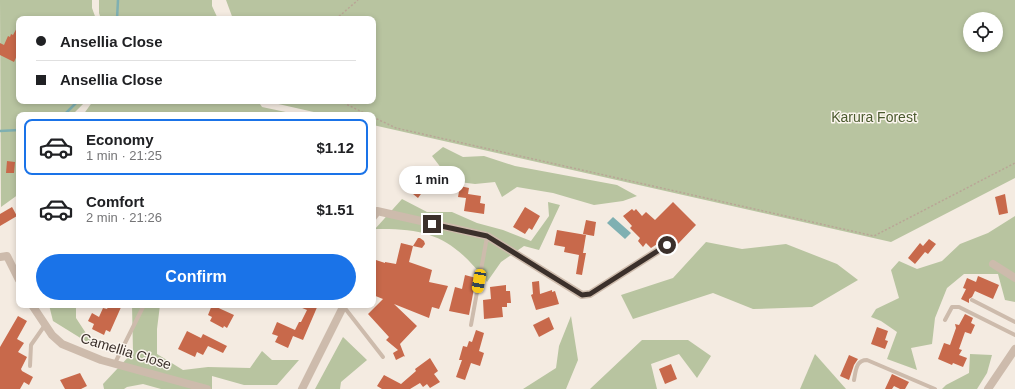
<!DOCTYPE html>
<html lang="en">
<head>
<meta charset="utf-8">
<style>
  :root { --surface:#fff; --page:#f6f6f6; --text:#202124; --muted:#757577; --line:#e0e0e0; --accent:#1a73e8 }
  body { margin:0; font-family:Arial,sans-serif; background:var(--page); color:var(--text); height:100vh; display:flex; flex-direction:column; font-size:15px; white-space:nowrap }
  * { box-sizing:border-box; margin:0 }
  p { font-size:13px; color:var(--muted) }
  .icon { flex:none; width:22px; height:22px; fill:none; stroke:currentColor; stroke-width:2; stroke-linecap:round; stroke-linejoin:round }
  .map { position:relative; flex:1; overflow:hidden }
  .side { position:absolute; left:16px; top:112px; width:360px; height:196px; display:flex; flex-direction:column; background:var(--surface); border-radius:8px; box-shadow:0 2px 6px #0003 }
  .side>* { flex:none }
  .hud { position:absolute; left:16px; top:16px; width:360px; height:88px; border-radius:8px; box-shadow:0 2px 6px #0003; display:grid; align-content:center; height:88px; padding:0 20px; background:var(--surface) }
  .controls { position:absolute; left:963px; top:12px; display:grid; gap:8px }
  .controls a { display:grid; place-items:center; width:40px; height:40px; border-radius:50%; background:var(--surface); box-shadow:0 2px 6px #0003; font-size:20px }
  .end { position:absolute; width:18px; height:18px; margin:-9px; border:5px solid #3b302b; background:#fff; box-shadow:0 0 0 2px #fff }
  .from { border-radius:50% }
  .bubble { position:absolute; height:28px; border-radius:14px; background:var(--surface); box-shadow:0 2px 6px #0003; font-size:13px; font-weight:700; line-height:28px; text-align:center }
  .car { position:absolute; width:12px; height:24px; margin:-12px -6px; border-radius:5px; box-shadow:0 0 3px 1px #0007; background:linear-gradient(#f5c518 24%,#345 0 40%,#f5c518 0 76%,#345 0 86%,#f5c518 0) }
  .hud b { display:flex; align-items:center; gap:14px; height:38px; font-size:15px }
  .hud b+b { border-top:1px solid var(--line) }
  .hud i { width:10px; height:10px; background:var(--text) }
  ul { padding:7px 0 0; list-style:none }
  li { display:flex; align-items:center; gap:12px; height:56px; margin:0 8px 6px; padding:0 12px; border:2px solid transparent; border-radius:8px }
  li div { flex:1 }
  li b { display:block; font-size:15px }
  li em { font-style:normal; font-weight:700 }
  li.current { border-color:var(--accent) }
  li>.icon { width:36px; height:36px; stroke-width:1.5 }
  .cta { display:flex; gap:8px; margin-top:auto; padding:8px 20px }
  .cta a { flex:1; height:46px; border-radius:24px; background:var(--accent); color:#fff; font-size:16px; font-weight:700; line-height:46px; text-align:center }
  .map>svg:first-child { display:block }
</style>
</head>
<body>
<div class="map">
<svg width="1015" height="389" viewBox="0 0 1015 389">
  <rect width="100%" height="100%" fill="#f4ebe1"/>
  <!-- green -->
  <g fill="#b8c4a0" fill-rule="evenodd">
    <path d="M0 0H92V8L96 19H19V101H86L72 115H19V194L1 207Z"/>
    <path d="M99 0H212V6L218 19H101L99 13Z"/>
    <path d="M226 0H1015V178L891 242 373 125V115H327L265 101H373V19H233ZM970 19H996V45H970Z"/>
    <path d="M93 101H258L262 107 300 115H222L219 113 215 115H83Z"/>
    <path d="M443 147 463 157 484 156 515 166 617 185 637 196 623 201 594 205 553 193 517 187 502 197 495 182 475 184 451 181 432 156Z"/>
    <path d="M402 199 427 212H452L477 223 503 230 531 241 549 216 548 202 560 205 539 250 524 246 501 262 487 282C453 238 430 228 375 229Z"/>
    <path d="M1015 216V302L1005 300 998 274H964L947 288 935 318 932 344 911 348 917 370 887 359 897 332 881 321 871 317 876 309 899 298 891 270 899 261 917 269 942 261 960 244 988 233Z"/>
    <path d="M706 242 742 249 786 244 837 264 858 280 812 307 753 309 713 293 633 319 621 295 673 278Z"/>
    <path d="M49 305H76V318L95 347 53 321Z"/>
    <path d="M132 305H160L157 329V354L183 370 208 367 250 368 262 351 272 360H299L277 385H244L212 376V389H161L143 384 127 387 124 389H104L103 384 133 352Z"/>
    <path d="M571 316 578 360 566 389H523L556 368 559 346Z"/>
    <path d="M343 337 367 360 341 382 340 389H315Z"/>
    <path d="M642 340H688L711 356 697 378 679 354 651 364 657 389H590Z"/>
    <path d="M815 354 846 389H800Z"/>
    <path d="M970 354 992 355 987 373 977 389H942L946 385 969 373Z"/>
  </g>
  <!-- water -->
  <path fill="#7fb0b2" d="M613 217 631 233 625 239 607 223Z"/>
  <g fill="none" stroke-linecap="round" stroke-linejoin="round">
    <!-- stream -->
    <g stroke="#7fb0b2" stroke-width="2.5">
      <path d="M117 19 118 0"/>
      <path d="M64 115 78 101"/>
      <path d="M0 131 19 130"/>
    </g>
  </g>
  <!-- building -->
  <g fill="#c8694b">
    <path d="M19 24V51L14 62 0 55V43L4 45 8 36 10 37 11 34 13 35Z"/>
    <path d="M7 161 15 162 14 173H6Z"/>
    <path d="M432 169 442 176 436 183 440 187 434 194 426 187 418 198 403 186 409 179 412 181 416 176 423 182Z"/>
    <path d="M460 186 469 188 468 194 481 196 480 203 485 204 484 214 464 211 466 198 458 197Z"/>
    <path d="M1005 194 1008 213 999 215 995 197Z"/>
    <path d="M673 202 696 225 677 245 668 237 651 248 646 243 643 247 638 241 640 238 630 228 632 226 623 216 632 209 634 211 636 209 642 216 646 212 655 220Z"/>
    <path d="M12 207 17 216 0 226V214Z"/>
    <path d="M525 207 540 216 532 230 529 228 525 234 513 227Z"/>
    <path d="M586 220 596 222 594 236 583 234Z"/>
    <path d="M557 230 586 235 583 253H586L582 275 576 274 579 255 564 252 565 247 554 245Z"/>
    <path d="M418 238H420L424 241 425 244 422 248 413 246Z"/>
    <path d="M929 239 936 244 928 254 925 252 915 264 908 258 920 243 923 246Z"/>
    <path d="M401 243 413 246 409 262 432 270 429 282 448 286 439 309 432 307 429 318 394 304 417 326 400 344 405 357 404 356 396 360 393 353 398 350 386 340 389 337 368 314 383 299 373 295V259L385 263V262L396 264Z"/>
    <path d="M465 275 476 278 469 315 449 311 455 287 462 289Z"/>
    <path d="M978 276 999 285 993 299 975 291 972 297 969 299V303L961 299 966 289 963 288 967 278 976 282Z"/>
    <path d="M539 281 540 294 552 290V292L555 291 559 304 536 310 531 295 533 294 532 282Z"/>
    <path d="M506 285V291H510L511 303H507V307H502L503 317 484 319 483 300 491 299 490 287Z"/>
    <path d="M109 305H122L110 332 106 330 104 335 92 329 94 324 88 321 92 313 99 317 103 308 107 309Z"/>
    <path d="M212 305 234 315 227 328 224 326 223 328 210 321 212 317 208 315Z"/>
    <path d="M295 305H318L303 340 293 336 288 348 275 342 278 336 272 334 277 322 295 330 299 322H301L307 310Z"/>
    <path d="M965 314 973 318 971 323 975 325 971 334 965 332 959 349 962 350 959 355 967 358 963 367 953 363 952 365 938 359 944 343 950 345 956 328 955 324 959 325Z"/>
    <path d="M18 316 27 321 17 339 24 343 18 352 27 357 21 369 22 371 33 377 29 385 24 382 20 389H0V347Z"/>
    <path d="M549 317 554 329 539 337 533 325Z"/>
    <path d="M877 327 888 331 885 340 888 341 885 349 871 344Z"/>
    <path d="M476 330 484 333 479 351 484 353 480 366 471 363 465 380 456 377 462 360H459L463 346 467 347 469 341 472 342Z"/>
    <path d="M187 331 201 338 203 334 227 346 223 353 208 346 203 355 197 352 195 357 178 349Z"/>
    <path d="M849 355 858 359 854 365 849 380 840 376Z"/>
    <path d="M430 358 438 371 434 374 440 382 430 388 427 384 423 387 420 383 410 389H382L377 386 384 375 401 384 416 371 415 369Z"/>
    <path d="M671 364 677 379 665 384 659 369Z"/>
    <path d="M80 373 87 386 81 389H65L60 380Z"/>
    <path d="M892 374 909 382 905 389H900L894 386 892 389H885Z"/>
  </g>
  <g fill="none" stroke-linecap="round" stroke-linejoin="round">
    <!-- path -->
    <g stroke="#b9a596" stroke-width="1.5" stroke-dasharray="2 2" stroke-linecap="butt">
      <path d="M336 19 358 0"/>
      <path d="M340 101 368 115"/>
      <path d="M373 117 396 128 874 236 1015 163"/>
    </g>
    <!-- lane -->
    <g stroke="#cdbbac" stroke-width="4">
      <path d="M972 300 1015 322"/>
      <path d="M344 307 383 357"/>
      <path d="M945 320 952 307H959L1015 335"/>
      <path d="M471 325 487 237"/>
      <path d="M115 363 144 305"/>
      <path d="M30 366 31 345 45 325"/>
      <path d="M854 380C856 370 856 360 867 360L935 389"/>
    </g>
    <!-- street -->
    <g stroke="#cdbbac" stroke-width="8">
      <path d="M373 217 377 212V211L487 236 582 295 590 294 667 245"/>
      <path d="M0 257 7 256 19 280"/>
      <path d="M993 264 1015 278"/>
      <path d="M32 305 52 335 62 344 101 360 207 389"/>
      <path d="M302 389 344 305"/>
      <path d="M988 389 1015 349"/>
    </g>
  </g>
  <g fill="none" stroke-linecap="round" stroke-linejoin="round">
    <!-- route -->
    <path stroke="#3b302b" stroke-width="5" d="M432 224 487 236 582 295 590 294 667 245"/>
  </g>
  <g text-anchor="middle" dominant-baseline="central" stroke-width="3" stroke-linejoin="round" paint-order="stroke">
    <!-- park labels -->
    <g font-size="14" fill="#4a5a2e" stroke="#fbf5ee">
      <text x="874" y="117">Karura Forest</text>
    </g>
    <!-- street labels -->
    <g font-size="14" fill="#3b302b" stroke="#fbf5ee">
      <text transform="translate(126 351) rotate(17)">Camellia Close</text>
    </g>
  </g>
</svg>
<div class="controls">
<a><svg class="icon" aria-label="locate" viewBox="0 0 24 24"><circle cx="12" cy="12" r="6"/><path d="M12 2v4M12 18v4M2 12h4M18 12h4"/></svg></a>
</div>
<i class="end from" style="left:667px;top:245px"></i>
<i class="end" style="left:432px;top:224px"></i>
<div class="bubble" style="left:399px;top:166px;width:66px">1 min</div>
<i class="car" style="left:479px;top:281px;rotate:190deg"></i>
<div class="hud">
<b><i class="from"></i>Ansellia Close</b>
<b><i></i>Ansellia Close</b>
</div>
<section class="side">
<ul>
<li class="current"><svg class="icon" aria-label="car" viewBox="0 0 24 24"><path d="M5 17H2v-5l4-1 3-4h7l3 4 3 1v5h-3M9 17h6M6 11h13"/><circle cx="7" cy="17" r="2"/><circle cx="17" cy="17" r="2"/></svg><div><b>Economy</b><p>1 min · 21:25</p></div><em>$1.12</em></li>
<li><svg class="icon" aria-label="car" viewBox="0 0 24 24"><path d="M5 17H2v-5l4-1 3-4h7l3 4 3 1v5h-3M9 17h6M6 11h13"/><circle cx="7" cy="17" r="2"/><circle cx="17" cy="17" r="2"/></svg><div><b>Comfort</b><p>2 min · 21:26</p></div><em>$1.51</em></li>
</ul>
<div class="cta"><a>Confirm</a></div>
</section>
</div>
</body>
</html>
